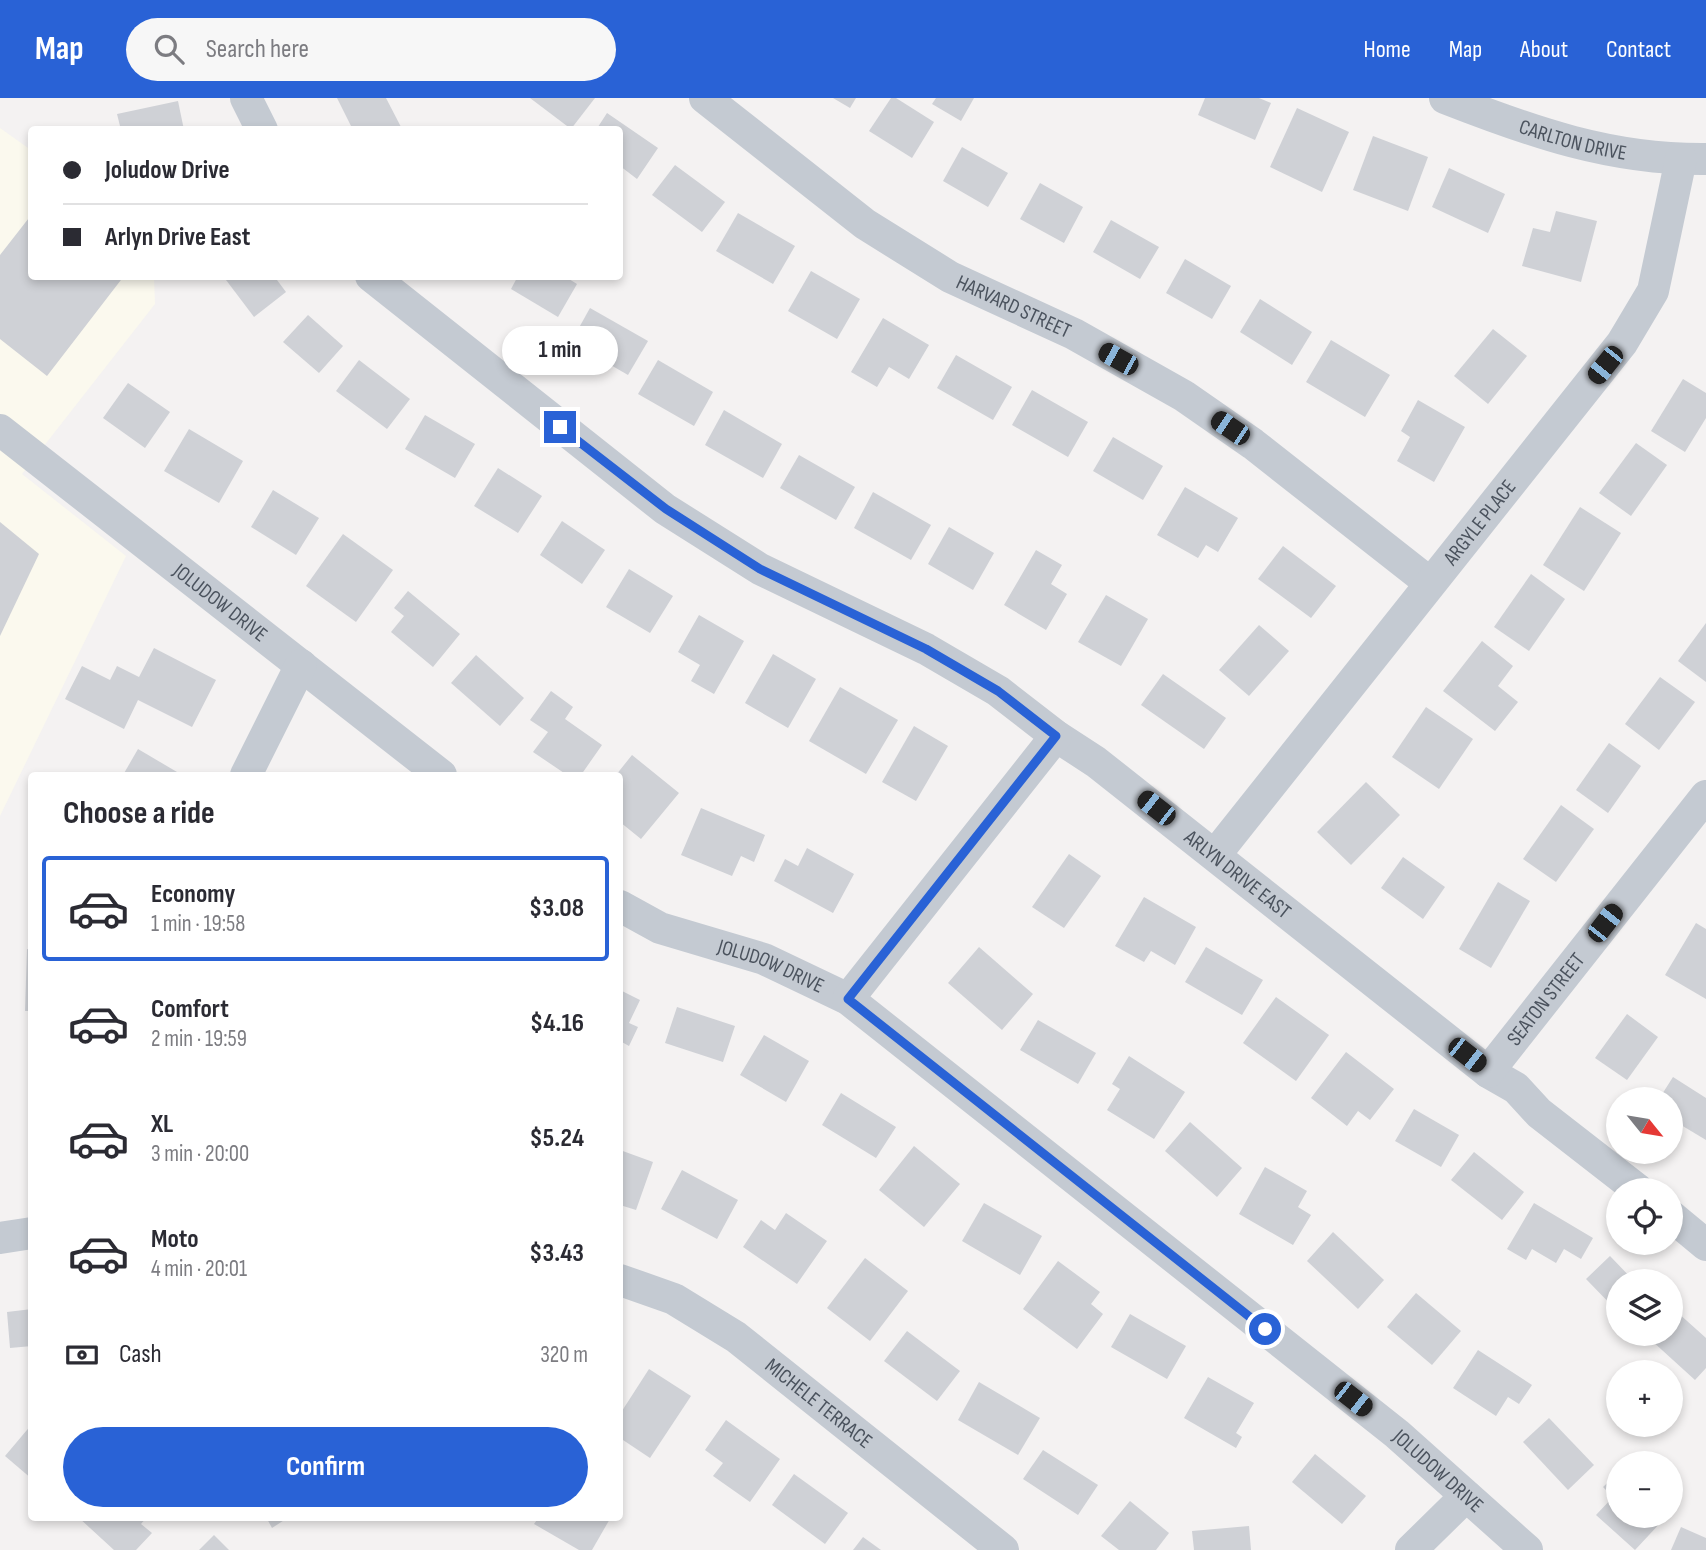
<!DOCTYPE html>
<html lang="en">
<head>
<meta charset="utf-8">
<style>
  :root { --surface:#fff; --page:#f7f7f7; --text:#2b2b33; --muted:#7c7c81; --line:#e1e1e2; --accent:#2962d6 }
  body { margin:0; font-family:"Sofia Sans Condensed",sans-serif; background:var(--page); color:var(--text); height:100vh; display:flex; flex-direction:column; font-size:26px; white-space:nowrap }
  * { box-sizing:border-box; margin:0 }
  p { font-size:23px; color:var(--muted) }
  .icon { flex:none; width:38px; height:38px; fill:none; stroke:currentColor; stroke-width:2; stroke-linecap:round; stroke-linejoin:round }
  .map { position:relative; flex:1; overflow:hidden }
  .details { position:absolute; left:28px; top:674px; width:595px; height:749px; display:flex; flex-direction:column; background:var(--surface); border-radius:7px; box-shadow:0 4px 10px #0003 }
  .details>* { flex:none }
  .guide { position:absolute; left:28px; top:28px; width:595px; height:154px; border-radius:7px; box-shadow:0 4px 10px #0003; display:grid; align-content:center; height:154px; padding:0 35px; background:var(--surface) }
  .needle { width:46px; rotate:120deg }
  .controls { position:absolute; left:1606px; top:989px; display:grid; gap:14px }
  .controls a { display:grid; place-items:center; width:77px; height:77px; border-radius:50%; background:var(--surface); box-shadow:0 4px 10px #0003; font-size:35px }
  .end { position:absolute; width:32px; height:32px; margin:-16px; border:9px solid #2962d6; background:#fff; box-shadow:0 0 0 4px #fff }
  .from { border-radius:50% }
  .bubble { position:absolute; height:49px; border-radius:24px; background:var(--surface); box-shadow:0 4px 10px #0003; font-size:23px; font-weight:700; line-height:49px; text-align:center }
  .car { position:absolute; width:21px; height:42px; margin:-21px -10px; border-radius:9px; box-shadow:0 0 5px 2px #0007; background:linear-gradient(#222 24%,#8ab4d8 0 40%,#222 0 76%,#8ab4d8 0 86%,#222 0) }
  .guide b { display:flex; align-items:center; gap:24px; height:66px; font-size:26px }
  .guide b+b { border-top:2px solid var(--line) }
  .guide i { width:18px; height:18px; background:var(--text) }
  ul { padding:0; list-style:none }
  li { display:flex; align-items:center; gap:21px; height:105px; margin:0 14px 10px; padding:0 21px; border:4px solid transparent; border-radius:7px }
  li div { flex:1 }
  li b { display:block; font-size:26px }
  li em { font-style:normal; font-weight:700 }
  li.active { border-color:var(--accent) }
  li>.icon { width:63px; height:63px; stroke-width:1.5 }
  h2 { padding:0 35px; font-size:32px; line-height:84px }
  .pay { display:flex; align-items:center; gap:18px; height:77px; padding:0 35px; font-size:26px }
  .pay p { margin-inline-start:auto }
  .action { display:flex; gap:14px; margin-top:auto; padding:14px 35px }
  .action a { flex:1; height:80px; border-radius:42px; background:var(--accent); color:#fff; font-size:28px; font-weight:700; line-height:80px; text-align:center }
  header { display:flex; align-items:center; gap:42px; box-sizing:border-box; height:98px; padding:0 35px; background:var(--accent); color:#fff }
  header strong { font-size:33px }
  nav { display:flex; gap:38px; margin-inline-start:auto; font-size:24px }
  .search { width:490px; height:63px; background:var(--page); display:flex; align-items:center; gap:18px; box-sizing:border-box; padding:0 24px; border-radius:38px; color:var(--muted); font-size:26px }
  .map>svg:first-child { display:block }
</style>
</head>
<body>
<header>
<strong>Map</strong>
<div class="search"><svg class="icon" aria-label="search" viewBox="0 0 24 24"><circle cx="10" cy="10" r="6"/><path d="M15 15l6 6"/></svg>Search here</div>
<nav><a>Home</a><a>Map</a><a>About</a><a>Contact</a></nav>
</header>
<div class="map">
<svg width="1706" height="1452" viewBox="0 0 1706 1452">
  <rect width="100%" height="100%" fill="#f4f2f2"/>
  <!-- commercial -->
  <path fill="#fbf9ee" d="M0 30 31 52 32 178 154 179 155 206 22 376 126 458 0 718Z"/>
  <!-- building -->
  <g fill="#cfd1d6">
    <path d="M337 0H386L401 29 353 32Z"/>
    <path d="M530 0H595L571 31Z"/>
    <path d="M833 0H856L850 10Z"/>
    <path d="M891 0H896L934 24 912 60 869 33Z"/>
    <path d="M936 0H974L961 23 932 6Z"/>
    <path d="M1205 0H1259L1271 5 1255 42 1198 17Z"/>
    <path d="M178 3 184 32H121L117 16Z"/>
    <path d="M1297 10 1349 34 1322 94 1270 69Z"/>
    <path d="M607 15 658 50 637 81 620 68V32H596Z"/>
    <path d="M1373 38 1428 59 1408 113 1353 92Z"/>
    <path d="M962 49 1008 75 988 109 943 83Z"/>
    <path d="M675 67 725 104 702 134 652 97Z"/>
    <path d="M1449 70 1505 96 1488 135 1432 109Z"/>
    <path d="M1040 85 1083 109 1064 145 1020 121Z"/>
    <path d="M1556 113 1597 123 1581 184 1522 168 1533 130 1550 134Z"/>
    <path d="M738 115 795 148 773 186 716 153Z"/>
    <path d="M32 116V178H124L47 278 0 241V157Z"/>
    <path d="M1111 122 1159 149 1140 181 1093 154Z"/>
    <path d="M1185 161 1231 188 1212 221 1166 195Z"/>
    <path d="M811 173 860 201 837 241 788 213Z"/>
    <path d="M223 178H274L286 194 254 219Z"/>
    <path d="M518 178H564L577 186 558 219 511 191Z"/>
    <path d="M1260 201 1312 234 1292 267 1240 234Z"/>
    <path d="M590 210 648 243 628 277 571 244Z"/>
    <path d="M308 217 343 248 319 275 283 244Z"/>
    <path d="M883 220 929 247 909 281 889 269 877 289 851 274Z"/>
    <path d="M1493 231 1527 258 1488 306 1454 278Z"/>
    <path d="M1331 242 1390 277 1365 319 1306 284Z"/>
    <path d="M956 257 1012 289 993 322 937 290Z"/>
    <path d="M359 262 410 301 387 331 336 293Z"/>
    <path d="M658 262 713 294 694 328 638 296Z"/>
    <path d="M1683 281 1706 295V320L1685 354 1651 333Z"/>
    <path d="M128 285 170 314 145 350 103 320Z"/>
    <path d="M1032 292 1088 324 1068 359 1012 327Z"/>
    <path d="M1418 302 1465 329 1434 384 1397 363 1410 339 1401 333Z"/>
    <path d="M724 312 782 346 763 380 705 347Z"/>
    <path d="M425 317 475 346 455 380 405 351Z"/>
    <path d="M189 331 243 363 219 405 164 373Z"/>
    <path d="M1113 339 1163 368 1143 402 1093 373Z"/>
    <path d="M1636 345 1667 367 1631 418 1599 395Z"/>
    <path d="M799 357 855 389 836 422 780 390Z"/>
    <path d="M498 370 542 398 518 435 474 408Z"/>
    <path d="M1185 389 1238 420 1218 454 1206 447 1198 460 1157 437Z"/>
    <path d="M273 392 319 420 296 457 251 429Z"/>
    <path d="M873 394 931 427 911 462 854 430Z"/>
    <path d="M1580 409 1621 435 1584 493 1543 467Z"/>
    <path d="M562 423 605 452 582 486 540 457Z"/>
    <path d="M0 424 39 456 0 538Z"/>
    <path d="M949 429 994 455 973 492 928 466Z"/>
    <path d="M343 436 393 472 356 524 306 488Z"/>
    <path d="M1283 448 1336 488 1311 520 1258 481Z"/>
    <path d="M1036 452 1062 467 1051 486 1067 496 1046 532 1004 507Z"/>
    <path d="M629 471 673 498 650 535 606 509Z"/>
    <path d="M1531 476 1565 501 1529 553 1494 529Z"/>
    <path d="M408 493 460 536 433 569 391 534 404 518 394 510Z"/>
    <path d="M1106 497 1148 521 1121 568 1078 544Z"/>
    <path d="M699 517 744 543 714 596 691 583 700 567 678 554Z"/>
    <path d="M1706 525V584L1678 563Z"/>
    <path d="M1259 527 1289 553 1249 598 1219 572Z"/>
    <path d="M1482 543 1513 568 1498 588 1518 604 1495 633 1443 593Z"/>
    <path d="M154 550 216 582 192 629 138 602 124 631 65 601 82 568 110 582 117 568 139 579Z"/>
    <path d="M773 556 816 581 788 630 745 605Z"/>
    <path d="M476 557 524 600 500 628 451 585Z"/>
    <path d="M1163 576 1226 620 1204 651 1141 607Z"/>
    <path d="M1660 579 1695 604 1659 652 1625 626Z"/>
    <path d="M840 589 898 622 866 676 809 643Z"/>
    <path d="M551 593 573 609 565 621 602 647 581 677H567L533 654 548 634 530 622Z"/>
    <path d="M1426 609 1473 641 1439 691 1392 659Z"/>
    <path d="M914 628 948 648 916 703 882 684Z"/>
    <path d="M1609 645 1641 668 1608 715 1576 692Z"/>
    <path d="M138 651 177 674 175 677H123Z"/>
    <path d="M632 657 679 695 641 741 620 724V677H616Z"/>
    <path d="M1366 684 1400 717 1351 767 1317 734Z"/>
    <path d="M1561 707 1594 731 1556 784 1523 761Z"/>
    <path d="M701 710 765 737 754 764 741 758 732 778 681 757Z"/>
    <path d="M807 750 854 776 833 815 774 783 785 761 798 768Z"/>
    <path d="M1069 756 1101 778 1064 830 1032 809Z"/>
    <path d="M1403 759 1445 789 1423 821 1381 790Z"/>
    <path d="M1498 784 1530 803 1491 870 1459 851Z"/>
    <path d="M1144 799 1196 829 1175 867 1151 853 1144 864 1115 848Z"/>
    <path d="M1696 825 1706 831V901L1665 877Z"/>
    <path d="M979 849 1033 896 1002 932 948 885Z"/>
    <path d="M1206 849 1263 882 1242 917 1185 884Z"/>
    <path d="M27 851 32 852V913H25Z"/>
    <path d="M620 892 640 902 629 925 638 929 629 948 620 943Z"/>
    <path d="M1276 899 1329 937 1296 983 1243 945Z"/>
    <path d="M677 909 735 928 723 964 665 945Z"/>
    <path d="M1627 916 1658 939 1627 982 1595 960Z"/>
    <path d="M1038 922 1096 955 1078 986 1020 952Z"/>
    <path d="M764 937 809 963 786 1004 740 977Z"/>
    <path d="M1346 954 1394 991 1370 1022 1358 1013 1347 1028 1311 1000Z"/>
    <path d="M1129 958 1185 994 1154 1041 1107 1012 1120 991 1112 986Z"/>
    <path d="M1673 979 1706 1000V1042L1671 1021V1001H1659Z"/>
    <path d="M841 995 896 1029 876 1060 822 1027Z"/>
    <path d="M1414 1011 1459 1037 1441 1069 1395 1043Z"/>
    <path d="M1190 1024 1242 1070 1217 1099 1165 1053Z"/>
    <path d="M914 1048 960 1086 924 1129 879 1092Z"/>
    <path d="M620 1052 653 1064 636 1112 620 1107Z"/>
    <path d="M1474 1054 1524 1094 1502 1122 1451 1082Z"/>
    <path d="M1265 1069 1307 1093 1298 1109 1311 1117 1293 1147 1239 1116Z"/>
    <path d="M682 1072 738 1102 717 1141 661 1111Z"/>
    <path d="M984 1105 1042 1138 1020 1177 962 1143Z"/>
    <path d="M1534 1105 1593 1140 1581 1161 1564 1151 1556 1165 1532 1151 1526 1162 1507 1151Z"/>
    <path d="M786 1115 827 1143 797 1186 743 1149 761 1122 775 1132Z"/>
    <path d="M1333 1134 1384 1182 1358 1211 1307 1163Z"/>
    <path d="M1610 1158 1634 1183H1619V1215L1586 1181Z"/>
    <path d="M865 1160 908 1193 870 1243 827 1210Z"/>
    <path d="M1058 1163 1100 1194 1091 1206 1103 1216 1077 1251 1023 1211Z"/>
    <path d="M1416 1195 1461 1233 1432 1267 1387 1229Z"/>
    <path d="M32 1211V1248L10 1250 7 1214Z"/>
    <path d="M1677 1214 1706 1240V1270L1695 1282 1651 1242 1658 1236H1671V1220Z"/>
    <path d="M1130 1216 1186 1248 1167 1281 1111 1249Z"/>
    <path d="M907 1233 960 1273 937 1303 884 1263Z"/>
    <path d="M1478 1252 1532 1287 1519 1306 1508 1299 1496 1318 1453 1290Z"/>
    <path d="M649 1271 691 1298 650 1360 620 1340V1316Z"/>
    <path d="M1208 1279 1254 1305 1236 1335 1242 1339 1236 1350 1184 1320Z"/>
    <path d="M979 1284 1040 1320 1018 1357 958 1322Z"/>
    <path d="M1549 1320 1594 1367 1568 1392 1523 1344Z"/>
    <path d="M726 1322 780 1361 750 1404 713 1378 723 1365 705 1352Z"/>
    <path d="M32 1326V1381L5 1358Z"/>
    <path d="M1043 1352 1098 1387 1078 1417 1023 1381Z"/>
    <path d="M1315 1356 1366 1398 1342 1426 1292 1384Z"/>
    <path d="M1619 1374V1418H1659L1663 1422 1635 1452 1596 1417 1613 1399 1603 1389Z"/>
    <path d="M794 1376 848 1415 825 1446 772 1407Z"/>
    <path d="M1130 1403 1169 1435 1156 1452H1119L1101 1438Z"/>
    <path d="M78 1419H147L141 1426 152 1435 136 1452H114Z"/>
    <path d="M266 1419H289L272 1430Z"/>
    <path d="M539 1419H611L592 1452H579L534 1426Z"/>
    <path d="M1249 1428 1251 1452H1194L1192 1433Z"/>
    <path d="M1681 1429 1706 1440V1452H1671Z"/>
    <path d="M214 1437 229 1452H199Z"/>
    <path d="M863 1439 881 1452H853Z"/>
  </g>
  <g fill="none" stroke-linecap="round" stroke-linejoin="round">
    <!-- minor -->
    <g stroke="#c4cad2" stroke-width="32">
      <path d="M246 0 262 32"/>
      <path id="s1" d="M705 0 865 126 950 179 1074 236 1184 298 1253 346 1430 485"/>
      <path id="s2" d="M1445 0C1532 34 1611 62 1706 61"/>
      <path id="s3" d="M371 178 665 411 760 471 926 551 998 593 1056 638 1096 664 1488 974 1516 990 1539 1015 1638 1092"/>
      <path id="s4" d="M0 332 441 677"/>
      <path d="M246 677 301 567"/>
      <path id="s5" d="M1215 757 1622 245 1653 193 1681 61"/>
      <path id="s6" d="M620 808 660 830 764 861 848 901 1397 1336 1527 1452"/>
      <path d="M848 901 1056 638"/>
      <path id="s7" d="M1488 974 1706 698"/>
      <path d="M1671 1118 1706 1147"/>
      <path d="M0 1140 32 1135"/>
      <path id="s8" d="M620 1182 674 1201 736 1239 1003 1452"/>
      <path d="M1411 1452 1466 1398"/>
    </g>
  </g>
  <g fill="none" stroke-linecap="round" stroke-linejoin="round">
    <!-- route -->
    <path stroke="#2962d6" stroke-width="9" d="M560 329 666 411 760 471 926 551 998 593 1056 638 848 901 1265 1231"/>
  </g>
  <g text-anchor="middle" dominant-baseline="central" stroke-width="7" stroke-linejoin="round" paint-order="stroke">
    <!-- street labels -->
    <g font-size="21" fill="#4b535e" stroke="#fff">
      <text stroke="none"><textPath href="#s2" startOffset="135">CARLTON DRIVE</textPath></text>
      <text stroke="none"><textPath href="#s1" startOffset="374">HARVARD STREET</textPath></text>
      <text stroke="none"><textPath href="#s5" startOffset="425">ARGYLE PLACE</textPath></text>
      <text stroke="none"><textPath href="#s4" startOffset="280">JOLUDOW DRIVE</textPath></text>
      <text stroke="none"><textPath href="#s3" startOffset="1057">ARLYN DRIVE EAST</textPath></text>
      <text stroke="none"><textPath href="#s6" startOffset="163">JOLUDOW DRIVE</textPath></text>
      <text stroke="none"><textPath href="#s7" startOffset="93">SEATON STREET</textPath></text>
      <text stroke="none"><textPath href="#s8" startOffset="236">MICHELE TERRACE</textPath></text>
      <text stroke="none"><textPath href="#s6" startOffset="1003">JOLUDOW DRIVE</textPath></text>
    </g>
  </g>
</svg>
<div class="controls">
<a><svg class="needle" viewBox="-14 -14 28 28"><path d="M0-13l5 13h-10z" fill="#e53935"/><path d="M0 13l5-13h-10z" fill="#7c7c81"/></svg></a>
<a><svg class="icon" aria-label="locate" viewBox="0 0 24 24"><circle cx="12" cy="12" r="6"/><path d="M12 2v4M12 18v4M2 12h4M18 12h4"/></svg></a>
<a><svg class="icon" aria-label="layers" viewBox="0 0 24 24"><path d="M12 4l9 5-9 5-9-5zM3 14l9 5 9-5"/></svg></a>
<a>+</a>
<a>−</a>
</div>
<i class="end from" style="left:1265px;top:1231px"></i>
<i class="end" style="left:560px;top:329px"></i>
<div class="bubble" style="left:502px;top:228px;width:116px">1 min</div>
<i class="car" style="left:1118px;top:261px;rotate:299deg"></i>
<i class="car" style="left:1605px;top:267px;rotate:219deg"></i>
<i class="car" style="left:1230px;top:330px;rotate:304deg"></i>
<i class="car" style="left:1156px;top:710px;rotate:308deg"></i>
<i class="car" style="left:1605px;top:825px;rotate:38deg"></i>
<i class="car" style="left:1467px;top:957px;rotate:128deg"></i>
<i class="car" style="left:1353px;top:1301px;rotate:128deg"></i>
<div class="guide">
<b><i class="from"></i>Joludow Drive</b>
<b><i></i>Arlyn Drive East</b>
</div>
<section class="details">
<h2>Choose a ride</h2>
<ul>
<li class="active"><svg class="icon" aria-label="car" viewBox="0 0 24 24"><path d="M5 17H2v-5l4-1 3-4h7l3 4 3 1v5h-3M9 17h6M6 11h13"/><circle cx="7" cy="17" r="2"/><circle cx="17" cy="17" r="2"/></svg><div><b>Economy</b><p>1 min · 19:58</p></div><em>$3.08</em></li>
<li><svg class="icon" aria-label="car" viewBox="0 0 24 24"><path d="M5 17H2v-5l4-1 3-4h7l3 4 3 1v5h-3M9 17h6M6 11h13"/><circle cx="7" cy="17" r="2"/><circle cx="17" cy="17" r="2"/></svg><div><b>Comfort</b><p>2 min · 19:59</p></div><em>$4.16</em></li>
<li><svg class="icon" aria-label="car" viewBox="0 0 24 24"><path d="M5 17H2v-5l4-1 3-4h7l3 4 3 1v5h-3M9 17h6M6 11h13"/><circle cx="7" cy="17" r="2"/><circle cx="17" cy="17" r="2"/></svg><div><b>XL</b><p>3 min · 20:00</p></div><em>$5.24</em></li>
<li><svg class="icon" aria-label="car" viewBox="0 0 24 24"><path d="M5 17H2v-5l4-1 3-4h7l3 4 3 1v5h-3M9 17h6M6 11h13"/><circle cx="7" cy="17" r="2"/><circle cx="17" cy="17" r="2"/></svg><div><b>Moto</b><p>4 min · 20:01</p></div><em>$3.43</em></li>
</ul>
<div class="pay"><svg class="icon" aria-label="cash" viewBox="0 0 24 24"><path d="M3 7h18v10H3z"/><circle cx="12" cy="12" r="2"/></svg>Cash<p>320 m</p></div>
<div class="action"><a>Confirm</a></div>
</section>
</div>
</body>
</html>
